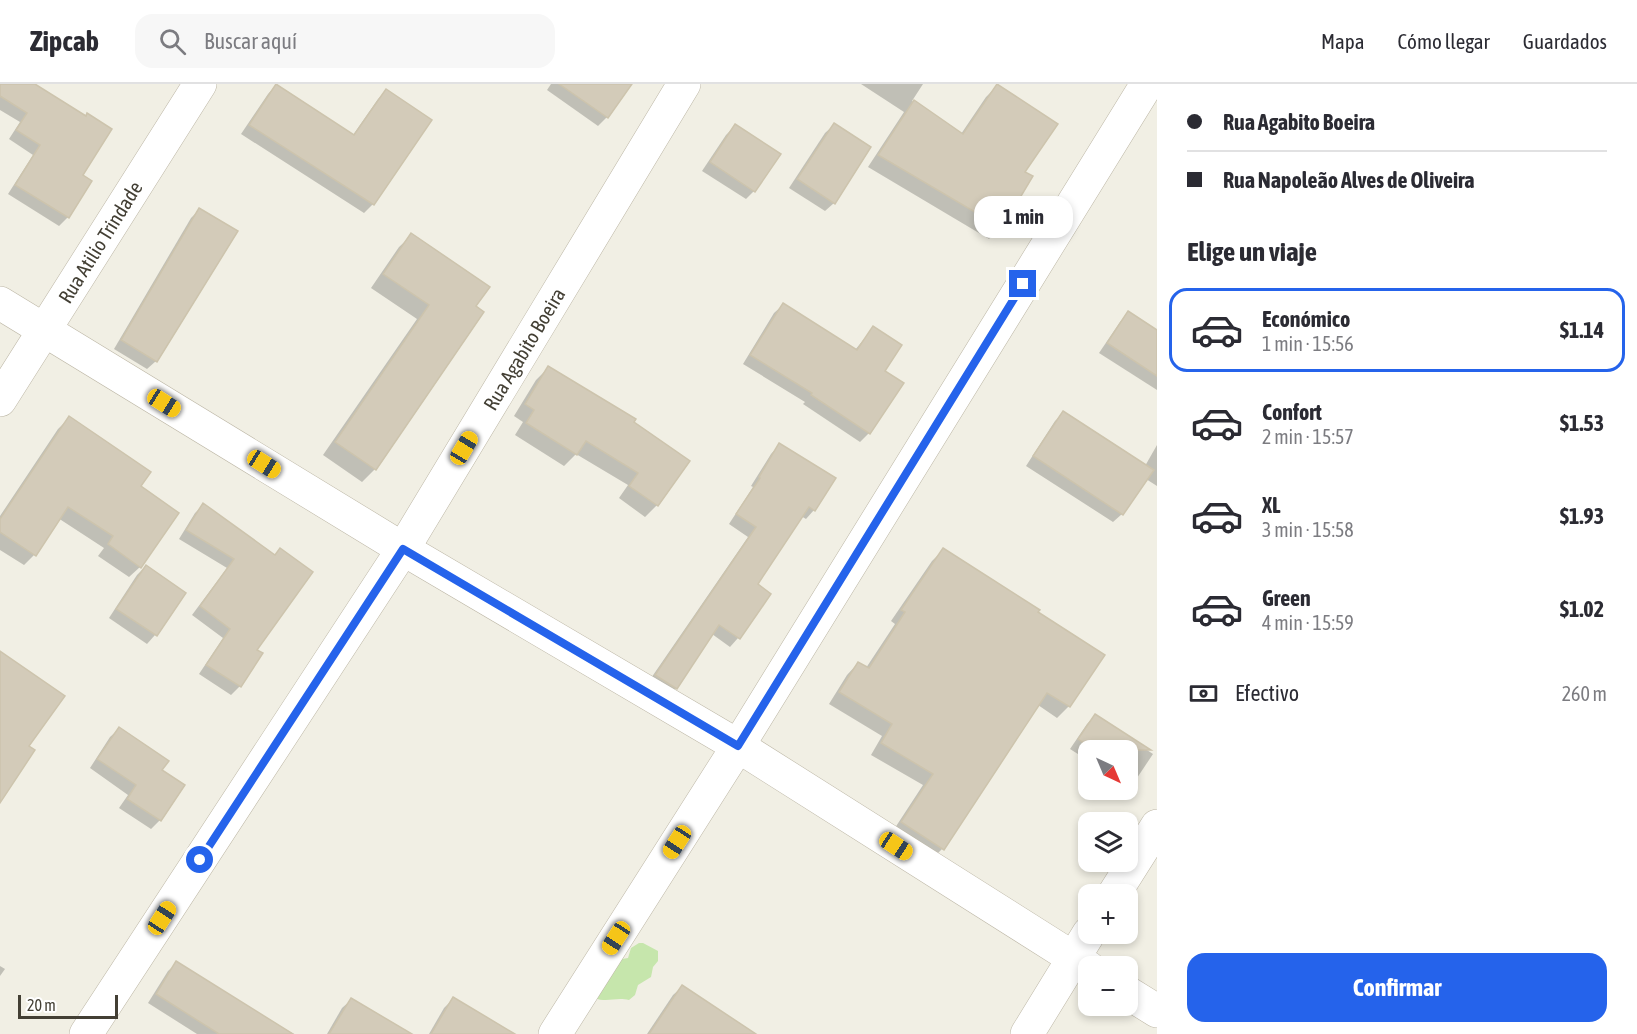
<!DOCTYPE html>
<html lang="es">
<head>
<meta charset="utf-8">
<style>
  :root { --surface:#fff; --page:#f7f7f7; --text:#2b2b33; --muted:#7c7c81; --line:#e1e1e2; --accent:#2563eb }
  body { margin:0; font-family:"Asap Condensed",sans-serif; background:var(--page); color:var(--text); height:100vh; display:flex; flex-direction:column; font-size:22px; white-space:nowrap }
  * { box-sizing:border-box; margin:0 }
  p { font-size:20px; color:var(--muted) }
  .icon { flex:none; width:33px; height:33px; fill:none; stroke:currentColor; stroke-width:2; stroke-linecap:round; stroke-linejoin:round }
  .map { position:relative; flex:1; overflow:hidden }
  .sheet { display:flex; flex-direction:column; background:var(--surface); width:480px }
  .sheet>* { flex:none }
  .hud { display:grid; align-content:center; height:132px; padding:0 30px; background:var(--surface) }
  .needle { width:39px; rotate:136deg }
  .fabs { position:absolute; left:1078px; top:656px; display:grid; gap:12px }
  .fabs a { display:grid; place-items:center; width:60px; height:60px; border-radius:12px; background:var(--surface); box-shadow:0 3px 9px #0003; font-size:30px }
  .scale { position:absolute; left:18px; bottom:15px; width:100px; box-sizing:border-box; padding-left:6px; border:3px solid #433f34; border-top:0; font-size:16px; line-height:21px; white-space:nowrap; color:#433f34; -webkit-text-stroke:4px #fff; paint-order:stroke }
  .end { position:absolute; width:27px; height:27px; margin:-14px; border:8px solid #2563eb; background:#fff; box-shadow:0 0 0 3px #fff }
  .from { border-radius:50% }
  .bubble { position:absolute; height:42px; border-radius:18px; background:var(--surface); box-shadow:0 3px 9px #0003; font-size:20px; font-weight:700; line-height:42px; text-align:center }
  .car { position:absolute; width:18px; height:36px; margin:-18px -9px; border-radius:8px; box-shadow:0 0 4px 2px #0007; background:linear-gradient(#f5c518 24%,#345 0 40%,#f5c518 0 76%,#345 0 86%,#f5c518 0) }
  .hud b { display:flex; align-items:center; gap:21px; height:57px; font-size:22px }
  .hud b+b { border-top:2px solid var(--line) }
  .hud i { width:15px; height:15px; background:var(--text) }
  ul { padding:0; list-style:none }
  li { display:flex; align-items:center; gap:18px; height:84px; margin:0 12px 9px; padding:0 18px; border:3px solid transparent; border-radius:18px }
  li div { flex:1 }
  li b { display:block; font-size:22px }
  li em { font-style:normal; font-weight:700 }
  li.selected { border-color:var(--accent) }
  li>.icon { width:54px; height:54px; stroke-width:1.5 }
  h2 { padding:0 30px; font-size:27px; line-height:72px }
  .pay { display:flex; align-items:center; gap:15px; height:66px; padding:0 30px; font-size:22px }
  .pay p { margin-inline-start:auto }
  .cta { display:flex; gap:12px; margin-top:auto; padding:12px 30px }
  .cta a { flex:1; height:69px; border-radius:18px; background:var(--accent); color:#fff; font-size:24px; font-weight:700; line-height:69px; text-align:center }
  header { display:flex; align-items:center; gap:36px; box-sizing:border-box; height:84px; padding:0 30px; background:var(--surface); border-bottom:2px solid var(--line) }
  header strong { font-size:28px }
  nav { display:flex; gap:33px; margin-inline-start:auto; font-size:21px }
  .search { width:420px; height:54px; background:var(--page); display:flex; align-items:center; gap:15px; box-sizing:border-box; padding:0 21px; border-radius:18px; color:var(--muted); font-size:22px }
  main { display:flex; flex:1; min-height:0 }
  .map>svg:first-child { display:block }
</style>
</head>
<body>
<header>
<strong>Zipcab</strong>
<div class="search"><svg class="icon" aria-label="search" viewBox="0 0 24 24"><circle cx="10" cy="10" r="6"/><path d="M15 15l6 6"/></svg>Buscar aquí</div>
<nav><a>Mapa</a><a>Cómo llegar</a><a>Guardados</a></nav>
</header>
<main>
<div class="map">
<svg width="1157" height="950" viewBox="0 0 1157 950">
  <rect width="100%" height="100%" fill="#f1efe4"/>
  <!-- green -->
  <path fill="#c6e6ac" d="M639 859H643L658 867V877L653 883 651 893 638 901 635 911 629 916C615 913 608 919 594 914L622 875 628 874 631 864Z"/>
  <!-- shadow -->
  <g fill="#0003">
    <path d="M5 0H32L81 91 68 133 59 142 8 110 33 71 9 55 20 38 0 26V8Z"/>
    <path d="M551 0H625L607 33 598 42 547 6Z"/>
    <path d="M861 0H923L912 17 961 50 986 13 997 2 1023 88 1030 93 1000 143 989 155 868 83 904 28Z"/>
    <path d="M276 1 353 51 378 15 386 7 373 120 364 129 241 50 268 10Z"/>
    <path d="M834 41V119L825 127 789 104 825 49Z"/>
    <path d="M735 42 754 107 746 115 702 87 726 51Z"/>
    <path d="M200 125 156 277 147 285 114 265 191 134Z"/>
    <path d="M412 151 474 223 375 385 362 398 323 371 417 235 371 204 399 163Z"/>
    <path d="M783 221 855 266 873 244 882 287 869 349 860 358 803 320 805 318 743 280 774 229Z"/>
    <path d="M1128 229 1157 248V306L1099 269 1120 238Z"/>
    <path d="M548 284 632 338 657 421 645 433 619 414 628 401 576 370 564 382 515 351 523 338 514 332 536 296Z"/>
    <path d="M1064 329 1145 382 1157 361V402L1146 395 1122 430 1113 438 1026 382 1055 337Z"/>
    <path d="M69 334 139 403 140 483 129 493 98 472 104 464 58 434 34 471 24 481 0 466V432L58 345Z"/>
    <path d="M779 361 814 426 806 435 801 432 756 501 738 554 730 563 712 550 676 604 667 612 647 600 748 453 729 440 753 403 751 402 771 370Z"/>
    <path d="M203 421 275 472 255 566 261 570 240 602 231 611 199 590 223 554 192 531 227 484 179 455 195 429Z"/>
    <path d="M943 466 1103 571 1069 622 1057 634 1038 621 942 765 931 776 891 750 923 701 871 671 882 652 829 620 847 591 858 579 866 584 895 540 891 537 932 477Z"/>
    <path d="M146 482 184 509 155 551 147 560 109 534 137 491Z"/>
    <path d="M1095 632 1153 670 1137 694 1129 703 1128 666H1089V677L1070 665 1087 640Z"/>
    <path d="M119 645 160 686 183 702 160 736 151 745 119 724 128 711 90 684 110 653Z"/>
    <path d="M177 879 284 946 285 945 294 950H197L148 919 168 887Z"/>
    <path d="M0 882 5 885 0 892Z"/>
    <path d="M682 903 753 950H647L673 911Z"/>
    <path d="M453 915 486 950H429L444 924Z"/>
    <path d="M351 916 397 950H327L342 924Z"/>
  </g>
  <!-- building -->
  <g fill="#d3cbb9" stroke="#cdc4ad" stroke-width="1.5">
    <path d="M0 0H35L86 32 87 29 112 45 83 91 92 97 69 134 15 101 40 61 16 46 27 29 0 12Z"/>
    <path d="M276 0 354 51 386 5 432 36 374 121 249 41Z"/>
    <path d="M559 0H632L608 34Z"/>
    <path d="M997 0 1058 40 1025 88 1033 92 1002 144 878 71 914 16 963 50Z"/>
    <path d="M834 39 871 63 835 120 797 95Z"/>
    <path d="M735 40 781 70 755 108 710 78Z"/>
    <path d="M199 124 238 147 157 278 121 256Z"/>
    <path d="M411 149 490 203 476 222 484 228 376 386 335 358 429 221 383 190Z"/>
    <path d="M783 219 857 266 873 242 902 261 885 287 904 299 870 350 811 311 812 309 750 271Z"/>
    <path d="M1128 227 1157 246V292L1107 259Z"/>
    <path d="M548 282 636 335 634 338 690 377 658 422 629 402 638 389 586 357 577 371 526 339 534 326 525 320Z"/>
    <path d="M1063 327 1154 386 1123 431 1033 372Z"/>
    <path d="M69 332 151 388 141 402 179 429 141 484 108 460 113 452 68 423 36 472 0 448V435Z"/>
    <path d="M779 359 836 394 815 427 809 423 758 500 771 510 740 555 719 541 677 605 655 591 756 443 736 430 760 394 759 393Z"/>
    <path d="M203 419 275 471 280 464 313 488 257 566 263 569 241 603 206 581 230 545 200 522 234 475 186 446Z"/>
    <path d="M943 464 1040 526 1038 528 1105 571 1070 623 1047 609 944 766 901 738 933 690 881 659 892 640 839 608 858 578 869 584 905 528 901 526Z"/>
    <path d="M146 481 186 509 157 552 116 525Z"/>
    <path d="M0 567 65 612 29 662 35 666 0 719Z"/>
    <path d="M1095 630 1151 666H1094L1078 655Z"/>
    <path d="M119 643 169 677 162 686 185 701 161 737 127 715 136 701 97 675Z"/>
    <path d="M176 877 293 950H219L156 910Z"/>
    <path d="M682 901 756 950H649Z"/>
    <path d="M453 913 515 950H431Z"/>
    <path d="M351 914 412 950H329Z"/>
  </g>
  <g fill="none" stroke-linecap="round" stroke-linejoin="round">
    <!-- street casing -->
    <g stroke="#bdb7a6" stroke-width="34">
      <g id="street">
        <path d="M0 219 403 465 738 662 1089 884"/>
        <path d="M0 316 200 0"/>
        <path d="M1114 810 1157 742"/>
        <path d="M1128 909 1157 927"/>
        <path d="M86 950 403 465 684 0"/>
        <path d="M555 950 738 662 1147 0"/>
        <path d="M1027 950 1089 849"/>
      </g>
    </g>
    <!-- street -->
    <use href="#street" stroke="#fff" stroke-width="33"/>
  </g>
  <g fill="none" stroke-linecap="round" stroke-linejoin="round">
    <!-- route -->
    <path stroke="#2563eb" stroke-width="8" d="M200 776 403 465 738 662 1023 200"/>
  </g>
  <g text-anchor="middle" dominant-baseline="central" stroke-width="6" stroke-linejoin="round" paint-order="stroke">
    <!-- street labels -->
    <g font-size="20" fill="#433f34" stroke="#fff">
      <text transform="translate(100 158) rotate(-58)">Rua Atilio Trindade</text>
      <text transform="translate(524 265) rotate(-59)">Rua Agabito Boeira</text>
    </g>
  </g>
</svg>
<div class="fabs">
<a><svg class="needle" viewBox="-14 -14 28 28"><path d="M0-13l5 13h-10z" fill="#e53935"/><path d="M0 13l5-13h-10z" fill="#7c7c81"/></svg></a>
<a><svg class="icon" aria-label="layers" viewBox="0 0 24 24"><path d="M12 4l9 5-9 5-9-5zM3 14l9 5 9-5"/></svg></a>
<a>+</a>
<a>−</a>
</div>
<div class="scale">20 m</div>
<i class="end from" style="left:200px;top:776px"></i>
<i class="end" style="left:1023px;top:200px"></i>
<div class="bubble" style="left:974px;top:112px;width:99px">1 min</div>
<i class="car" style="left:164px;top:319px;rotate:122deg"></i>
<i class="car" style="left:464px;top:364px;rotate:31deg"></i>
<i class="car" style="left:264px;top:380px;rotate:122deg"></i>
<i class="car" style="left:677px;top:758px;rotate:213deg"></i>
<i class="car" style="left:896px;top:762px;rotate:123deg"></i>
<i class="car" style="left:162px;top:834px;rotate:33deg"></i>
<i class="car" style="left:616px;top:854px;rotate:213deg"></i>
</div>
<section class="sheet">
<div class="hud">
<b><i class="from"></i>Rua Agabito Boeira</b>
<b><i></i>Rua Napoleão Alves de Oliveira</b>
</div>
<h2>Elige un viaje</h2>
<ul>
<li class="selected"><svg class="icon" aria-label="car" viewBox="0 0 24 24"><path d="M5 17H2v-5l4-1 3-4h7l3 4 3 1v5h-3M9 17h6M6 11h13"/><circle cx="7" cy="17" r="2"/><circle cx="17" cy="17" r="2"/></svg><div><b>Económico</b><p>1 min · 15:56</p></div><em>$1.14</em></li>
<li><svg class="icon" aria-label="car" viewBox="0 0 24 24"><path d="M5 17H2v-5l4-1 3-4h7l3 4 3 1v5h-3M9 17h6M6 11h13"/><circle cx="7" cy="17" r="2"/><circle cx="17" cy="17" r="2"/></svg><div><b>Confort</b><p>2 min · 15:57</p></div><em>$1.53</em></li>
<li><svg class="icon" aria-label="car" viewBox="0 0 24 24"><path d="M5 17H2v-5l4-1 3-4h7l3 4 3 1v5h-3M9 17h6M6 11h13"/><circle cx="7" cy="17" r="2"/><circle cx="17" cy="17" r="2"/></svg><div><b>XL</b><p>3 min · 15:58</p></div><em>$1.93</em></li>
<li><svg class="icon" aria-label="car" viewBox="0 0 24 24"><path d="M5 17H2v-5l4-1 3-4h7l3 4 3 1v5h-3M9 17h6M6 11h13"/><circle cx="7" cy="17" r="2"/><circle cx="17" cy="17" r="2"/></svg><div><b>Green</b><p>4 min · 15:59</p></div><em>$1.02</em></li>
</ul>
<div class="pay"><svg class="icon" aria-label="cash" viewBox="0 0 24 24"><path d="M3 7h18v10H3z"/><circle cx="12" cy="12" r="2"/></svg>Efectivo<p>260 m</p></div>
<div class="cta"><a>Confirmar</a></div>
</section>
</main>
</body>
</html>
